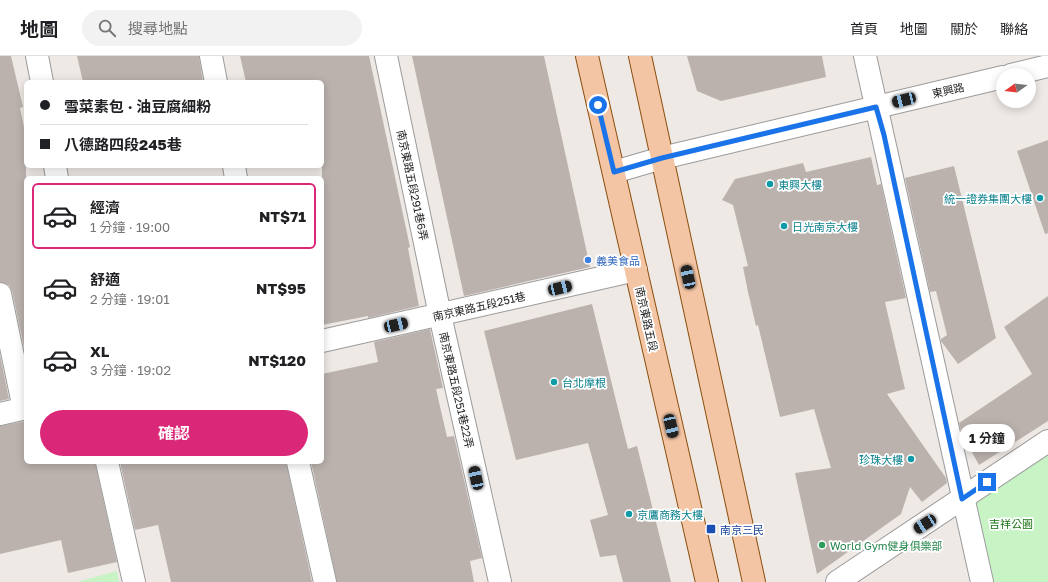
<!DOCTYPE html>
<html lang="zh-TW">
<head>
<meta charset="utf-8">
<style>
  :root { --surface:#fff; --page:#f2f2f2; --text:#202124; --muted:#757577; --line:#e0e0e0; --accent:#db2777 }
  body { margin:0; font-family:"Golos Text","Noto Sans TC",sans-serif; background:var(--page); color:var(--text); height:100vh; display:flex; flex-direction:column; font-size:15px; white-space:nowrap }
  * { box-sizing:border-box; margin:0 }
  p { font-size:13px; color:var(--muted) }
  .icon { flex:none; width:22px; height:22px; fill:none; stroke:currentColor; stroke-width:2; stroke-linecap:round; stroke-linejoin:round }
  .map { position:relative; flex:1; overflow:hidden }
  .panel { position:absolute; left:24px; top:120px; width:300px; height:288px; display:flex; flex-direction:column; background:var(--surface); border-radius:6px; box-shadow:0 2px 10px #0003 }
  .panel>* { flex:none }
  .banner { position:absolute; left:24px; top:24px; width:300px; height:88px; border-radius:6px; box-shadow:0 2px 10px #0003; display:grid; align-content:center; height:88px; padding:0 16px; background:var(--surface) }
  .needle { width:26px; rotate:256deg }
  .buttons { position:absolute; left:996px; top:12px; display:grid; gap:8px }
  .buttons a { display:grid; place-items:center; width:40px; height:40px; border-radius:50%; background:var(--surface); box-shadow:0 2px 10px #0003; font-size:20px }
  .end { position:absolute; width:18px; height:18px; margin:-9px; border:5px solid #1a73e8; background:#fff; box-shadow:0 0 0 2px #fff }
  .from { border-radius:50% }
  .bubble { position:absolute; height:28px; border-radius:14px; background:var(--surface); box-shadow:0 2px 10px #0003; font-size:13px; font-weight:700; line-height:28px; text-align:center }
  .car { position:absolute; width:12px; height:24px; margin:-12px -6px; border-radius:5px; box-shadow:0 0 3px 1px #0007; background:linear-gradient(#222 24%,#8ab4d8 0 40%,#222 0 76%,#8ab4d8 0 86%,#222 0) }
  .banner b { display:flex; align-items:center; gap:14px; height:38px; font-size:15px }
  .banner b+b { border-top:1px solid var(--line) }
  .banner i { width:10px; height:10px; background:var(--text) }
  ul { padding:7px 0 0; list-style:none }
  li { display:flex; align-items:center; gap:12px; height:66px; margin:0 8px 6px; padding:0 8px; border:2px solid transparent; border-radius:6px }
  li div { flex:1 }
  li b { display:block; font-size:15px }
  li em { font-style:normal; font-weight:700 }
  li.on { border-color:var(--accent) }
  li>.icon { width:36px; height:36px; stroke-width:1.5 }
  .button { display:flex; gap:8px; margin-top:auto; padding:8px 16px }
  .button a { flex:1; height:46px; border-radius:24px; background:var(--accent); color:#fff; font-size:16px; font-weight:700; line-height:46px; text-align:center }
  header { display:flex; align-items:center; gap:24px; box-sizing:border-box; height:56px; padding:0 20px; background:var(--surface); border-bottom:1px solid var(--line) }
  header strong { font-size:19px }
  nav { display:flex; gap:22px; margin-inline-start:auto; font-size:14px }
  .search { width:280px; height:36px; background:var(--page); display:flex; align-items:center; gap:10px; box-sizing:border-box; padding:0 14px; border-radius:22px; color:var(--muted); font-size:15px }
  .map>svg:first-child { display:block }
</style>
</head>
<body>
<header>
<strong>地圖</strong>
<div class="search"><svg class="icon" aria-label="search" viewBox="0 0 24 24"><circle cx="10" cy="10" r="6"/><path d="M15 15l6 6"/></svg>搜尋地點</div>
<nav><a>首頁</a><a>地圖</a><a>關於</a><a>聯絡</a></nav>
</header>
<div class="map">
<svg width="1048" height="526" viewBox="0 0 1048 526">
  <rect width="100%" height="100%" fill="#eee9e5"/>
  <!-- park -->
  <g fill="#c8f4c5">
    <path d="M1048 397V526H988L971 451Z"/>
    <path d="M117 515 119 526H77Z"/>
  </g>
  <!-- building -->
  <g fill="#bbb2ae">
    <path d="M0 0H11L23 51 20 52 26 81V301L12 235 9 229 0 226Z"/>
    <path d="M77 0H199L203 26H83Z"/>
    <path d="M240 0H369L410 191 408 192 419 250 368 262V260L322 269V26H246Z"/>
    <path d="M412 0H544L590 211 464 240Z"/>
    <path d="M687 0H822L826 21 721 45 697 35Z"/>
    <path d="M1048 84V177L1045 178 1017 95Z"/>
    <path d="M871 101 877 129 881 128 906 242 885 246 905 333 887 338 946 422 947 427 922 446 910 431 901 458 817 518 795 417 831 412 814 353 780 361 758 269 756 270 748 236 743 211 748 210 733 149 722 144 735 123 803 107 806 116Z"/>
    <path d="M954 110 996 282 958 308 941 285V283L947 279 936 235 930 236 905 122Z"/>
    <path d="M1048 240V365L979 409 962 378 959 367 1032 318 1004 271Z"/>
    <path d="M592 248 628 393 637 390 671 526H623L616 499 600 501 590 464 608 459 588 387 516 404 484 275Z"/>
    <path d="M430 273 443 332 436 333 447 381 454 380 482 502 470 505 474 526H337L311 406H322V318L378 306 374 286Z"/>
    <path d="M0 299 9 343 0 345Z"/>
    <path d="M26 365V406H95L117 506 68 517 61 484 0 498V370Z"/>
    <path d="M120 406H286L312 526H171L158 469 135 474Z"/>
  </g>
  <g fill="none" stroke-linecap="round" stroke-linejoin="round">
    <!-- minor casing -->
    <g stroke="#9b9b9b" stroke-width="24">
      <g id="minor">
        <path d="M37 0 42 26"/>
        <path d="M211 0 216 26"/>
        <path d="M386 0 440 259 500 526"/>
        <path d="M865 0 982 526"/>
        <path d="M1011 19 1048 10"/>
        <path d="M55 110 57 122"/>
        <path d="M234 110 236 122"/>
        <path d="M614 116 662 102 1003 21"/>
        <path d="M0 238 24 353"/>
        <path d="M322 285 636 214"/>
        <path d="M0 358 26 352"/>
        <path d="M107 406 134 526"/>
        <path d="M298 406 325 526"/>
        <path d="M837 526 1048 385"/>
      </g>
    </g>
    <!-- major casing -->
    <g stroke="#8b4e0d" stroke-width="24">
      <g id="major">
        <path d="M587 0 707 526"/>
        <path d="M640 0 754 526"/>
      </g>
    </g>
    <!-- minor -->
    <use href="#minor" stroke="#fff" stroke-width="22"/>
    <!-- major -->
    <use href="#major" stroke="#f4c5a4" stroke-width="22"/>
  </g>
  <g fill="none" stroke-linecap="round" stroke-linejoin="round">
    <!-- route -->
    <path stroke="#1a73e8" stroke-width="5" d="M598 49 614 116 662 102 876 51 884 79 962 443 987 426"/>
  </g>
  <!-- markers -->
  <g fill="#0f9aa8" stroke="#fff" stroke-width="1.5">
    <circle cx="770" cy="128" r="4"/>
    <circle cx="1040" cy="142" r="4"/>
    <circle cx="784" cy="170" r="4"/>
    <circle cx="554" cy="326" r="4"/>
    <circle cx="911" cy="403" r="4"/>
    <circle cx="629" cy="458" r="4"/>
  </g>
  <circle fill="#3f7fe0" stroke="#fff" stroke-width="1.5" cx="588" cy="204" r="4"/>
  <rect fill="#1a4fb4" stroke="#fff" stroke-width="1.5" x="706" y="468" width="10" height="10" rx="2"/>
  <circle fill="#2e9e5b" stroke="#fff" stroke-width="1.5" cx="822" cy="489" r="4"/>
  <g text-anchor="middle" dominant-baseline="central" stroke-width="3.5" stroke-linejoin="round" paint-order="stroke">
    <!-- street labels -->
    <g font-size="11" fill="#1e1e1e" stroke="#fff">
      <text transform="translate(948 34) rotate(-13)">東興路</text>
      <text transform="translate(413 129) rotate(78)">南京東路五段291巷6弄</text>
      <text transform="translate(479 250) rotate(-13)">南京東路五段251巷</text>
      <text transform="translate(647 263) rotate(77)">南京東路五段</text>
      <text transform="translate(457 334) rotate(77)">南京東路五段251巷22弄</text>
    </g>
    <!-- culture labels -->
    <g font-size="11" fill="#0d838f" stroke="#fff" text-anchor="start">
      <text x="778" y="128">東興大樓</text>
      <text x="1032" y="142" text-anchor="end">統一證券集團大樓</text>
      <text x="792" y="170">日光南京大樓</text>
      <text x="562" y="326">台北摩根</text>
      <text x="903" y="403" text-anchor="end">珍珠大樓</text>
      <text x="637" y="458">京鷹商務大樓</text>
    </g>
    <!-- shop labels -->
    <g font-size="11" fill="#366cbe" stroke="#fff" text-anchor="start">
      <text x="596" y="204">義美食品</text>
    </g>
    <!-- park labels -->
    <g font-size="11" fill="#1b7315" stroke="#fff">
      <text x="1011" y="467">吉祥公園</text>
    </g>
    <!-- transit labels -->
    <g font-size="11" fill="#164399" stroke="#fff" text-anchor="start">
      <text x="720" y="473">南京三民</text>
    </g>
    <!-- leisure labels -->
    <g font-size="11" fill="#27864d" stroke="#fff" text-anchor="start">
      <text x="830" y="489">World Gym健身俱樂部</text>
    </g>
  </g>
</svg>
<div class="buttons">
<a><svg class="needle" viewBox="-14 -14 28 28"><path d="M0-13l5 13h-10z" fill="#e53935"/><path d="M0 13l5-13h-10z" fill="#757577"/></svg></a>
</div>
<i class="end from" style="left:598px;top:49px"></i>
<i class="end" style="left:987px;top:426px"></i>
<div class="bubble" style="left:959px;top:368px;width:56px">1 分鐘</div>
<i class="car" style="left:904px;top:44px;rotate:256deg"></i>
<i class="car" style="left:688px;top:221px;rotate:348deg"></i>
<i class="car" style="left:560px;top:232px;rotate:77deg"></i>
<i class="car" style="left:396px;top:269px;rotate:77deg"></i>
<i class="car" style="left:671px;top:370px;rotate:167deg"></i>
<i class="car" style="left:476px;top:422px;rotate:348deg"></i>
<i class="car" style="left:925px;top:468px;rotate:237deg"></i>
<div class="banner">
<b><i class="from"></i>雪菜素包 · 油豆腐細粉</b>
<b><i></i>八德路四段245巷</b>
</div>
<section class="panel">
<ul>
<li class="on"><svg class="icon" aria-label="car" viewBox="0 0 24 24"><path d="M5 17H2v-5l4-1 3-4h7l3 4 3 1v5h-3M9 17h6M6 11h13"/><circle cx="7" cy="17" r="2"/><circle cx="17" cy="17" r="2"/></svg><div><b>經濟</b><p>1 分鐘 · 19:00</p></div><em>NT$71</em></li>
<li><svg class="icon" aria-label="car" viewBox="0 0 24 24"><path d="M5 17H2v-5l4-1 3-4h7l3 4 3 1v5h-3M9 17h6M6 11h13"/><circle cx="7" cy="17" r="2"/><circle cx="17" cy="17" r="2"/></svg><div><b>舒適</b><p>2 分鐘 · 19:01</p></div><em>NT$95</em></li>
<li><svg class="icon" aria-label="car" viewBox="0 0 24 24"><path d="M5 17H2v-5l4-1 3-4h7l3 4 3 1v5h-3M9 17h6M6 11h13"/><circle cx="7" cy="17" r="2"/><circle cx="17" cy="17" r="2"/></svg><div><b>XL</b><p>3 分鐘 · 19:02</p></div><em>NT$120</em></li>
</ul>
<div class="button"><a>確認</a></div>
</section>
</div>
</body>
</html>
